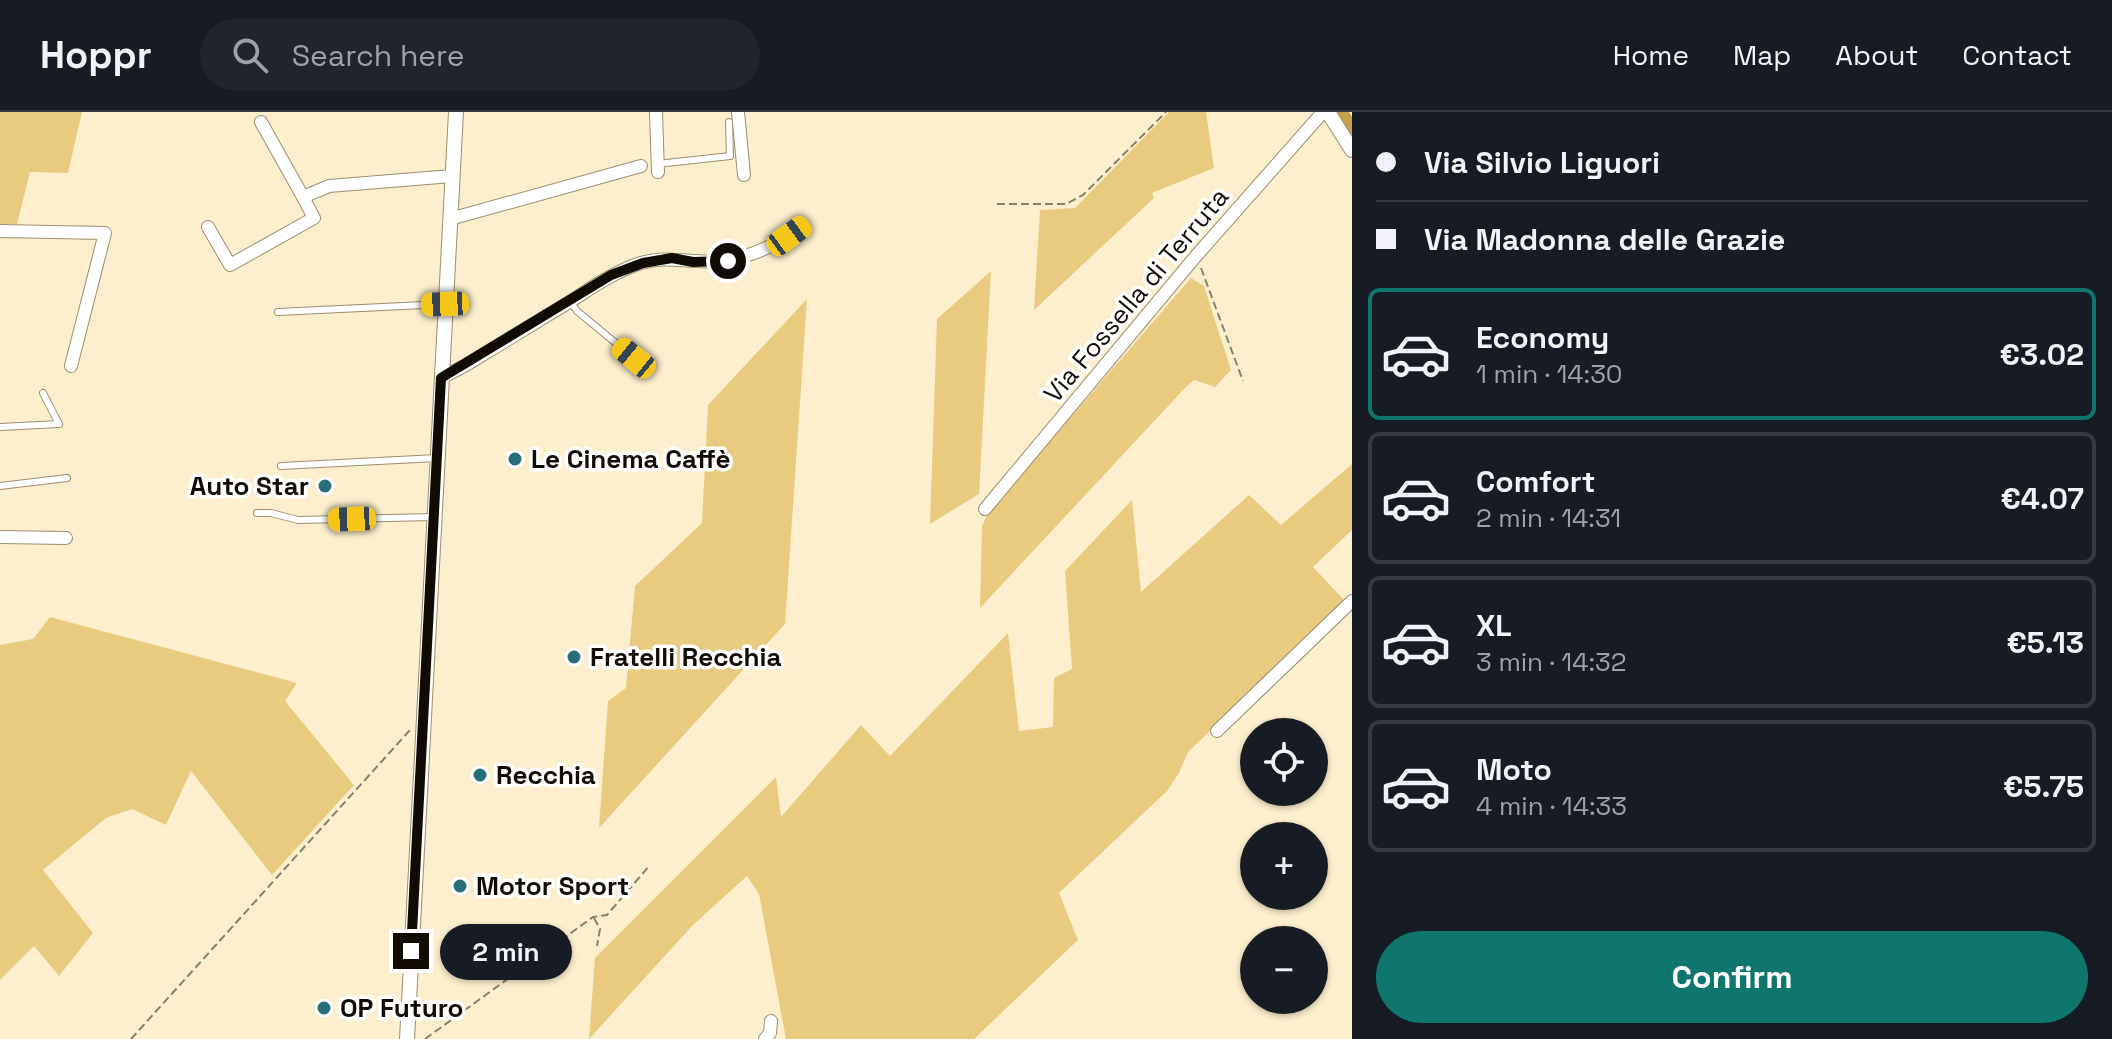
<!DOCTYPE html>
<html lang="en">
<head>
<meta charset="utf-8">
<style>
  :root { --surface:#171b24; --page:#20242c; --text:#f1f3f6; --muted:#9ea1a6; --line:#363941; --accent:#0f766e }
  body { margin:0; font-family:"Space Grotesk",sans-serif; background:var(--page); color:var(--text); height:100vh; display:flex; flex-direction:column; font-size:30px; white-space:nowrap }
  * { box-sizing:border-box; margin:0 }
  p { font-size:26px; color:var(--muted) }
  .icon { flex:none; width:44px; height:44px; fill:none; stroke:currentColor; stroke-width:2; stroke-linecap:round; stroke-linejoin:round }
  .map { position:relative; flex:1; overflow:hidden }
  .panel { display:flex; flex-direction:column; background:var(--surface); width:760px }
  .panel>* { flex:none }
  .hud { display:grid; align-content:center; height:176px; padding:0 24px; background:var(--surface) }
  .fabs { position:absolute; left:1240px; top:606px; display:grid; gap:16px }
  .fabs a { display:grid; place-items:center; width:88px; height:88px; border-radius:50%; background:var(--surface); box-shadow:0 2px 6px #0004; font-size:40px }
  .end { position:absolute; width:36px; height:36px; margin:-18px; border:10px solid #110c03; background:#fff; box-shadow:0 0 0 4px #fff }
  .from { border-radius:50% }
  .bubble { position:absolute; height:56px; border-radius:28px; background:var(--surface); box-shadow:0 2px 6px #0004; font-size:26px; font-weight:700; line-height:56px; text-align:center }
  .car { position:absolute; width:24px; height:48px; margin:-24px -12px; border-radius:10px; box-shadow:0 0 6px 2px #0007; background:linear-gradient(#f5c518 24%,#345 0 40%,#f5c518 0 76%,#345 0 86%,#f5c518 0) }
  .hud b { display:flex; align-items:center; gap:28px; height:76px; font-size:30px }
  .hud b+b { border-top:2px solid var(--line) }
  .hud i { width:20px; height:20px; background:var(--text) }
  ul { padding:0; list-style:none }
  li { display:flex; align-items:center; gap:24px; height:132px; margin:0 16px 12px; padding:0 8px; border:4px solid var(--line); border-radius:12px }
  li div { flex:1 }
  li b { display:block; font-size:30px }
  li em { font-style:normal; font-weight:700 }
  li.active { border-color:var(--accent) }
  li>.icon { width:72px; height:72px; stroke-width:1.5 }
  .action { display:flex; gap:16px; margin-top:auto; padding:16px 24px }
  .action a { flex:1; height:92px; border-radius:48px; background:var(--accent); color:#fff; font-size:32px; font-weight:700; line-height:92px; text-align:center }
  header { display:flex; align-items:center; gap:48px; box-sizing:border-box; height:112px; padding:0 40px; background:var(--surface); border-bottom:2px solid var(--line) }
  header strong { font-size:38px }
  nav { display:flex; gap:44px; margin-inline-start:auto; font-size:28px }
  .search { width:560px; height:72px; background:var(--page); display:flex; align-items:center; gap:20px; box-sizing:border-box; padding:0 28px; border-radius:44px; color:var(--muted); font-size:30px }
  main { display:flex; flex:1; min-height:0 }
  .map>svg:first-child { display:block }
</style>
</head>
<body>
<header>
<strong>Hoppr</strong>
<div class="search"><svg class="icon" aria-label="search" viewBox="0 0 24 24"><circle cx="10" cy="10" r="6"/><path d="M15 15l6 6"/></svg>Search here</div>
<nav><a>Home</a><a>Map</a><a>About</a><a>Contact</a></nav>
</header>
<main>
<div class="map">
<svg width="1352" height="927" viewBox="0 0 1352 927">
  <rect width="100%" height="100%" fill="#fdefcd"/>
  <!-- green -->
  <g fill="#e9cb80">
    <path d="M0 0H82L68 61 30 60 17 112H0Z"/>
    <path d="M1169 0H1206L1214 56 1152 81 1154 86 1034 198 1040 98 1075 96Z"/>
    <path d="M991 159 979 382 930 412 937 207Z"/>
    <path d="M1191 166 1204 174 1231 258 1215 275 1194 268 1185 276 980 496 982 414 988 401Z"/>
    <path d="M807 187 785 512 599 716 608 589 626 576 635 474 702 411 708 293Z"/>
    <path d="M1352 352V418L1313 455 1346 490 1188 640 1179 661 1167 679 1059 781 1078 828 974 927H786L759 782 747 764 693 813 589 927 595 846 776 665 781 705 861 613 890 644 1008 521 1019 619 1053 615 1054 566 1072 557 1065 459 1132 388 1141 480 1249 383 1281 413Z"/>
    <path d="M50 505 297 571 285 589 354 673 272 763 191 659 166 713 132 697 106 706 43 758 93 821 59 864 34 834 0 868V533L33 527Z"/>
  </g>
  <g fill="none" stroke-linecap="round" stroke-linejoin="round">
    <!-- canal -->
    <path stroke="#c5a249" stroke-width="12" d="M1342 0 1352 16"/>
    <!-- service casing -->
    <g stroke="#9c8f70" stroke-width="8">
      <g id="service">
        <path d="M657 52 730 44 729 10"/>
        <path d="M570 189 577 199 634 246"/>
        <path d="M278 200 445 192"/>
        <path d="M0 315 59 312 43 281"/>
        <path d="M281 354 437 346"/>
        <path d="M0 374 67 366"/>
        <path d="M257 401H271L298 408 433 405"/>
      </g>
    </g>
    <!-- minor casing -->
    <g stroke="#9c8f70" stroke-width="14">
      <g id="minor">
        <path d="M656 0 658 60"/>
        <path d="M738 0 744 63"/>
        <path d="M261 10 303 85 329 74 452 64"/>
        <path d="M450 107 641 54"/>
        <path d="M208 115 230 153 314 106 303 85"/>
        <path d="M0 119 105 121 71 254"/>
        <path d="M441 266 466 253C499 233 532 213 566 192 590 177 613 160 641 151 662 145 675 148 695 149 738 152 769 138 803 114"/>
        <path d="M985 397 1196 144 1323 0"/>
        <path d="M0 425 66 426"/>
        <path d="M1217 619 1352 489"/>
        <path d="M765 927 770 921 771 909"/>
      </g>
    </g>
    <!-- tertiary casing -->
    <g stroke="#9c8f70" stroke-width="16">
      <g id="tertiary">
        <path d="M1328 0 1352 38"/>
        <path d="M407 927 456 0"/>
      </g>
    </g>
    <!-- path -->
    <g stroke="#8a806a" stroke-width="2" stroke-dasharray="8 4" stroke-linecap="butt">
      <path d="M997 92H1066L1083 83 1166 0"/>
      <path d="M1201 156 1243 269"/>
      <path d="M594 806 600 817 597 834"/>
      <path d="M131 927 410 618"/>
      <path d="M425 927 593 805 607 803 650 753"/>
    </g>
    <!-- service -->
    <use href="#service" stroke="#fff" stroke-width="6"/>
    <!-- minor -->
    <use href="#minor" stroke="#fff" stroke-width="12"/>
    <!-- tertiary -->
    <use href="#tertiary" stroke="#fff" stroke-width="14"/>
  </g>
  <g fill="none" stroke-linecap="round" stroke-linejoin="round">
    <!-- route -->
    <path stroke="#110c03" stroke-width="10" d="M411 839 441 266 611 163 643 151 672 146 693 150 728 149"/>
  </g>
  <!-- markers -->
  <g fill="#266e7a" stroke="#fff" stroke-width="3">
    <circle cx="515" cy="347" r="8"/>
    <circle cx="325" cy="374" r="8"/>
    <circle cx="574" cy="545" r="8"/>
    <circle cx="480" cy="663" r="8"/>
    <circle cx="460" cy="774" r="8"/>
    <circle cx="324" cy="896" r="8"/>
  </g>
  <g text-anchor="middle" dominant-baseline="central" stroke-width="7" stroke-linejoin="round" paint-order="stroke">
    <!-- street labels -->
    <g font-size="26" fill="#110c03" stroke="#fff">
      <text transform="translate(1136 183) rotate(-50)">Via Fossella di Terruta</text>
    </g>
    <!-- poi labels -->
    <g font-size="26" font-weight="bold" fill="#110c03" stroke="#fff" text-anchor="start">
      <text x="531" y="347">Le Cinema Caffè</text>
      <text x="309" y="374" text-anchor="end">Auto Star</text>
      <text x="590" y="545">Fratelli Recchia</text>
      <text x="496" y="663">Recchia</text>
      <text x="476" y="774">Motor Sport</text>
      <text x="340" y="896">OP Futuro</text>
    </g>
  </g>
</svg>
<div class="fabs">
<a><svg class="icon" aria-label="locate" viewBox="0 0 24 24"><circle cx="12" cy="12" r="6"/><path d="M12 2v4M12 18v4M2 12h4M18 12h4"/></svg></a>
<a>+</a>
<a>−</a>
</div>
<i class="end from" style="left:728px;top:149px"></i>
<i class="end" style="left:411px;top:839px"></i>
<div class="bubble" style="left:440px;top:812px;width:132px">2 min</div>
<i class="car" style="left:789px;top:124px;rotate:54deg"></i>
<i class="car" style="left:445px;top:192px;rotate:268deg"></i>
<i class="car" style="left:634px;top:246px;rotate:309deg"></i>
<i class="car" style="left:352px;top:407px;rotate:268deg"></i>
</div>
<section class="panel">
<div class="hud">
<b><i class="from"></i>Via Silvio Liguori</b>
<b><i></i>Via Madonna delle Grazie</b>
</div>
<ul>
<li class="active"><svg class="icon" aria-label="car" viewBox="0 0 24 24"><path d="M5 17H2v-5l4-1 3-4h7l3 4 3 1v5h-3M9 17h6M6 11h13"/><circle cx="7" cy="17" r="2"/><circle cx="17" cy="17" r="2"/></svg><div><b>Economy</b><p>1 min · 14:30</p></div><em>€3.02</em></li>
<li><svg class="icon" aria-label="car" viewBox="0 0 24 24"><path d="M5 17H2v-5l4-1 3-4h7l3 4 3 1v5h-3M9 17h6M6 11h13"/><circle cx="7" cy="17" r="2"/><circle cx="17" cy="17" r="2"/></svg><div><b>Comfort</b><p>2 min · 14:31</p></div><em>€4.07</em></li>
<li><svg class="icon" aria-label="car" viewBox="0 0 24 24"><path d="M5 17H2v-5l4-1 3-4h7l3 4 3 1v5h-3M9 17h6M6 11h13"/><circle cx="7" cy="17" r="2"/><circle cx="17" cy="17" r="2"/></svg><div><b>XL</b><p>3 min · 14:32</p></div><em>€5.13</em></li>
<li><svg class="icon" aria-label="car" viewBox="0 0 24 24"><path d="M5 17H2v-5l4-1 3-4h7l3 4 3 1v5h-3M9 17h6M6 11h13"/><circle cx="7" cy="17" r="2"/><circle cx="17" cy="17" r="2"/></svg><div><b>Moto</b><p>4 min · 14:33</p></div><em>€5.75</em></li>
</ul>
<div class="action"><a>Confirm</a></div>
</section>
</main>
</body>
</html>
